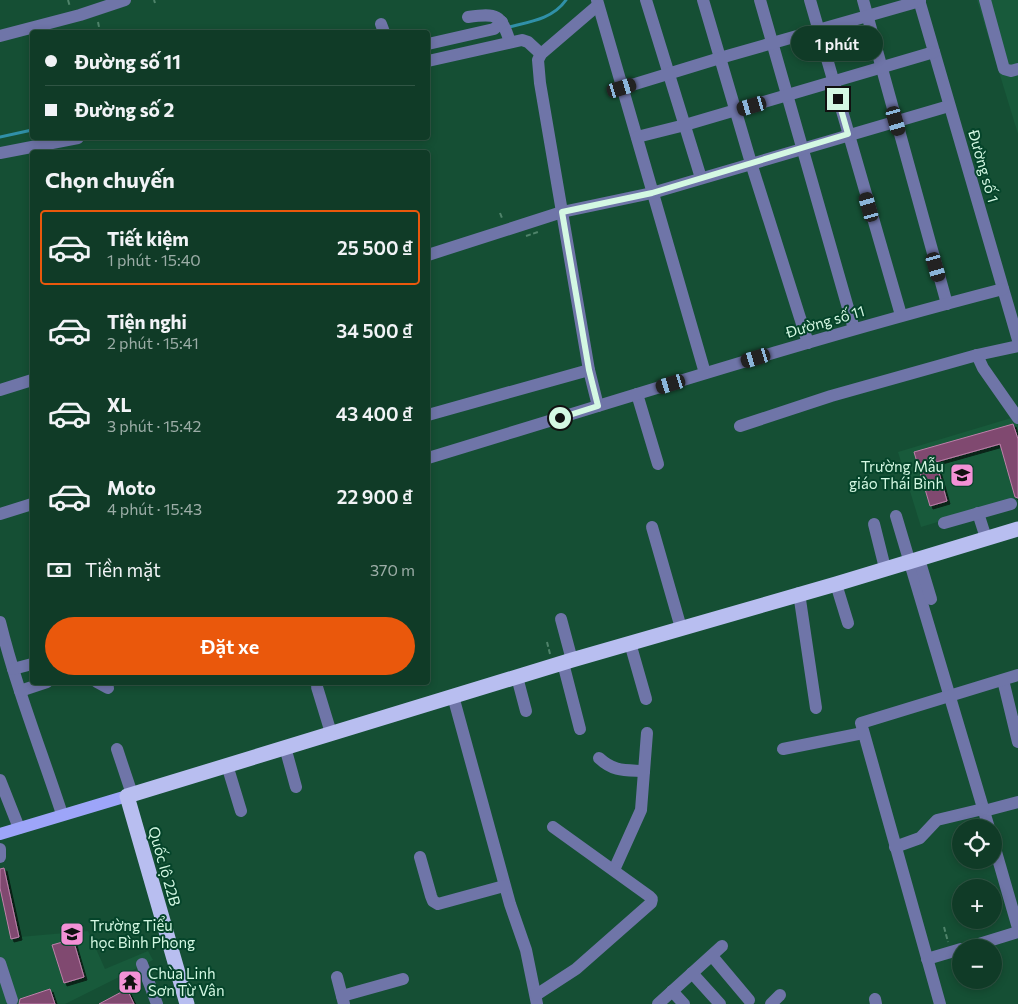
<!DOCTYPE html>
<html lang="vi">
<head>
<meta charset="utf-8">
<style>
  :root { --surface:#103b27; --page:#19422f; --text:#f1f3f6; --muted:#9cada7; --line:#305544; --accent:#ea580c }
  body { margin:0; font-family:Commissioner,sans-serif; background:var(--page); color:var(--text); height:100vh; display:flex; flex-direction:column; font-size:19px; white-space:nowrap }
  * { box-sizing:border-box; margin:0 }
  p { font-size:16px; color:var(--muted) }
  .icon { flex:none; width:28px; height:28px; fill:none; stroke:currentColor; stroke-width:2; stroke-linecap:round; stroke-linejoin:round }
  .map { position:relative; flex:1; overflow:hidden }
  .side { position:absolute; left:30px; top:150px; width:400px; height:535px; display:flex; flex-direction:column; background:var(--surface); border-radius:5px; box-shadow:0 2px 8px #0003,0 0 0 1px var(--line) }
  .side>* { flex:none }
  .banner { position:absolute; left:30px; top:30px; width:400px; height:110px; border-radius:5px; box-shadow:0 2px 8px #0003,0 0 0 1px var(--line); display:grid; align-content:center; height:110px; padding:0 15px; background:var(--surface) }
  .buttons { position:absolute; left:952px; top:819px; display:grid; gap:10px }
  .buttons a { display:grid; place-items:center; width:50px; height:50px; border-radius:50%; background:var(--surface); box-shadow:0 2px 8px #0003,0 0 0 1px var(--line); font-size:25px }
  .end { position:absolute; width:22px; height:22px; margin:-11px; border:6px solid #d4f8e3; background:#111; box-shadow:0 0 0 2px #111 }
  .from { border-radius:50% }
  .bubble { position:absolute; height:35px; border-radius:18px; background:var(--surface); box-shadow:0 2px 8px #0003,0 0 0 1px var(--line); font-size:16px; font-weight:600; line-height:35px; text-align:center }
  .car { position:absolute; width:15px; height:30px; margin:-15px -8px; border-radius:6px; box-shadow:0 0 4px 1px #0007; background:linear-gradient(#222 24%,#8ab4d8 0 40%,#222 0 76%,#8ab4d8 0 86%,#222 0) }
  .banner b { display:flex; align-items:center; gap:18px; height:48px; font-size:19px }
  .banner b+b { border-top:1px solid var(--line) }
  .banner i { width:12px; height:12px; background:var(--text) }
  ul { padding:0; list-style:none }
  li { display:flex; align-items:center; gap:15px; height:75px; margin:0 10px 8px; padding:0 5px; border:2px solid transparent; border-radius:5px }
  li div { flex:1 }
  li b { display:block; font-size:19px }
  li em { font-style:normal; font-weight:600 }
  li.on { border-color:var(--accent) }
  li>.icon { width:45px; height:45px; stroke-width:1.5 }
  h2 { padding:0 15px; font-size:22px; line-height:60px }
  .pay { display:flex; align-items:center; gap:12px; height:55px; padding:0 15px; font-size:19px }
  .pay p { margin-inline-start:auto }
  .action { display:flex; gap:10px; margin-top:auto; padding:10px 15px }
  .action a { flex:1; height:58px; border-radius:30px; background:var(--accent); color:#fff; font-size:20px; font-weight:600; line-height:58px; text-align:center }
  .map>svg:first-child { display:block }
</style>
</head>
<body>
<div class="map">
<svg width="1018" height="1004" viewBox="0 0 1018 1004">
  <defs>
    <filter id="shadow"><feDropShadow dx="3" dy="3" stdDeviation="0" flood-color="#0009"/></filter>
  </defs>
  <rect width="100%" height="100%" fill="#154f34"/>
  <!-- built -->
  <g fill="#185a3b">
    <path d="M977 0H1018V134Z"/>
    <path d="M1018 416V498L921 527 898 452Z"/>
    <path d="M4 868 19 937 88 931 105 969 148 951 153 960 65 1004H0V869Z"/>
  </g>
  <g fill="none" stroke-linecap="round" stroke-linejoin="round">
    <!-- stream -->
    <g stroke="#3090a8" stroke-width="3">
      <path d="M509 27C529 22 553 19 566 0"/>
      <path d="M0 137 32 130"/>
    </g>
  </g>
  <!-- building -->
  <g fill="#804870" stroke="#be80aa" filter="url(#shadow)">
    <path d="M1013 424 1018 439V498L1015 497 1000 444 936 462 947 501 930 506 914 452Z"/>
    <path d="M4 868 19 937 11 939 0 888V869Z"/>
    <path d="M73 939 84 977 64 983 52 945Z"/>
    <path d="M50 989 55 1004H19L20 999Z"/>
    <path d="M127 989 134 1004H99Z"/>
  </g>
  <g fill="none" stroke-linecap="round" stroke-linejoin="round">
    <!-- path -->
    <g stroke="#4f836a" stroke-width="2" stroke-dasharray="5 2.5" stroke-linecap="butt">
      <path d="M68 0 70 7"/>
      <path d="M154 0 155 3"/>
      <path d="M98 22 100 32"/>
      <path d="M500 213 502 218"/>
      <path d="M526 236 538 232"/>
      <path d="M547 642 550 654"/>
      <path d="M944 927 948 942"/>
    </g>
    <!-- minor -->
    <g stroke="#6f75a8" stroke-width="12">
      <path d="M597 0 705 373"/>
      <path d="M646 0 701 178"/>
      <path d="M703 0 751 163 808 343"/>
      <path d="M760 0 854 329"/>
      <path d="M810 0 901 315"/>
      <path d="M863 0 947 304"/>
      <path d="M919 0 1018 340"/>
      <path d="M985 0 1004 69 1011 71 1018 69"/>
      <path d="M468 17C497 13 501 14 510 42"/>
      <path d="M381 24 384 32"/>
      <path d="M0 36 80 15 125 0"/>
      <path d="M428 44 494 29 502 22"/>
      <path d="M428 61 522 40 528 42 541 54"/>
      <path d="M622 88 720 58 920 1"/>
      <path d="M637 137 685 125 934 52"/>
      <path d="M0 153 78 138"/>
      <path d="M428 255 562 212 652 193 949 106"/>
      <path d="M977 355 983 368 1018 418"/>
      <path d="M589 370 540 83 538 60 541 54 597 6"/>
      <path d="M0 390 32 380"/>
      <path d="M637 394 658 464"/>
      <path d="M428 415 589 370 598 406"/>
      <path d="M740 426 831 396 977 355 1018 346"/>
      <path d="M428 458C619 400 809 339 1003 289"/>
      <path d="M978 513 986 538"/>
      <path d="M0 514 32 504"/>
      <path d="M896 516 989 828"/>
      <path d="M944 523 1011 504"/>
      <path d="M874 524 885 568"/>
      <path d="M652 527 681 628"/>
      <path d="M919 559 931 599"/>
      <path d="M836 584 848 623"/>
      <path d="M799 593 816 708"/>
      <path d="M561 619 572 660"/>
      <path d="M0 622C16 687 41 750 62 814"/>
      <path d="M630 643 646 699"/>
      <path d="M563 663 580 729"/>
      <path d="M13 669 32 664"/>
      <path d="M517 677 526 711"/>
      <path d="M1003 680 1018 742"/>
      <path d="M97 682 108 688"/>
      <path d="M317 687 331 733"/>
      <path d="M20 691 47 682"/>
      <path d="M453 696 510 904 526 950 537 1004"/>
      <path d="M285 747 296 787"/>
      <path d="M117 749 132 794"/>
      <path d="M783 749 863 733"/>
      <path d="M599 758C614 772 625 770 644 771"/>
      <path d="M227 765 241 811"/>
      <path d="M0 780 19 828"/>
      <path d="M984 811 1018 802"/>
      <path d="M994 845 1018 928"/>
      <path d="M895 847 920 838 937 820 983 809"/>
      <path d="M0 849V857"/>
      <path d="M420 857 431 896 433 901 438 904 504 886"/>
      <path d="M614 870 641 810 647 733"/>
      <path d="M966 948 1018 932"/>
      <path d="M712 956 749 1000"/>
      <path d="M927 959 961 949"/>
      <path d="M0 963 12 1000"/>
      <path d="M142 964 157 1004"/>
      <path d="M692 973 720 1004"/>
      <path d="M337 977 344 1004"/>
      <path d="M672 991 684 1004"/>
      <path d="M536 995 576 969 651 903 652 899 649 896 553 827"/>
      <path d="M342 996 403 979"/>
      <path d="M875 999 876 1004"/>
      <path d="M658 1004 722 946"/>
      <path d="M771 1004 780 995"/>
      <path d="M940 1004 861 723 1018 675"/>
    </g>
    <!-- major -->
    <path stroke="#9da5f9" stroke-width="12" d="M0 834 127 796"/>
    <!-- highway -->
    <path stroke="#b8bef0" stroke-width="15" d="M187 1004 127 796 572 660 836 584 1018 529"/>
  </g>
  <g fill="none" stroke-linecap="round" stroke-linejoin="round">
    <!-- route -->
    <path stroke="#d4f8e3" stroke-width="6" d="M560 418 598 406 589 370 562 212 652 193 848 134 838 99"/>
  </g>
  <!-- icons -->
  <defs>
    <g id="school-square" transform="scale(1.25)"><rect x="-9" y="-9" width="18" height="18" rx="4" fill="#f391d6" stroke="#05442a"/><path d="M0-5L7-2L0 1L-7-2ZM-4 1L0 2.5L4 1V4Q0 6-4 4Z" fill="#111"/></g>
    <g id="temple-square" transform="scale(1.25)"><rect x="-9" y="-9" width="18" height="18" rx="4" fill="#f391d6" stroke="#05442a"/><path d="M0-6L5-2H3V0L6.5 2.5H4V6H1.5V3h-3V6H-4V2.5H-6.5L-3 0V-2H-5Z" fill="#111"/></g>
  </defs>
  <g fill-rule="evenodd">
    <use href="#school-square" x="962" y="475"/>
    <use href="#school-square" x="72" y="934"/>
    <use href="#temple-square" x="130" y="982"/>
  </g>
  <g text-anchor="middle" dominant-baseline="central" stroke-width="4" stroke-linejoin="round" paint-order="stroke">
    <!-- street labels -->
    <g font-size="15" fill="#d4f8e3" stroke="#05442a">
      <text transform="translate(984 166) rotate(74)">Đường số 1</text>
      <text transform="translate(825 321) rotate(-16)">Đường số 11</text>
      <text transform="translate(165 866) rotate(74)">Quốc lộ 22B</text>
    </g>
    <!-- poi labels -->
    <g font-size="15" fill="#d4f8e3" stroke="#05442a" text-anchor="start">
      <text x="944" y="466" text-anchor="end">Trường Mẫu<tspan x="944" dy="17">giáo Thái Bình</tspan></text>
      <text x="90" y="925">Trường Tiểu<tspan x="90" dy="17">học Bình Phong</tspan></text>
      <text x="148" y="973">Chùa Linh<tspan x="148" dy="17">Sơn Từ Vân</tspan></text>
    </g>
  </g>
</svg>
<div class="buttons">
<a><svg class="icon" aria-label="locate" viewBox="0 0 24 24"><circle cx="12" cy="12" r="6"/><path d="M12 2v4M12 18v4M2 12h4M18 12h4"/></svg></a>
<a>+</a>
<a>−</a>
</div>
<i class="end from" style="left:560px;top:418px"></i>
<i class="end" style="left:838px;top:99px"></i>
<div class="bubble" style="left:791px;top:26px;width:92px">1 phút</div>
<i class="car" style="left:622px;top:88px;rotate:73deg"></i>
<i class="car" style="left:752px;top:106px;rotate:254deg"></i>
<i class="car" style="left:896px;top:121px;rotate:164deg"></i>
<i class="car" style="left:869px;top:207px;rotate:344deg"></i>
<i class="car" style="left:936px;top:267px;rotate:164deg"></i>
<i class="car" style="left:756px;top:358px;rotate:253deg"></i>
<i class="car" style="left:671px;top:384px;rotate:253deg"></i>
<div class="banner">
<b><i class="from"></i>Đường số 11</b>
<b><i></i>Đường số 2</b>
</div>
<section class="side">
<h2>Chọn chuyến</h2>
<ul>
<li class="on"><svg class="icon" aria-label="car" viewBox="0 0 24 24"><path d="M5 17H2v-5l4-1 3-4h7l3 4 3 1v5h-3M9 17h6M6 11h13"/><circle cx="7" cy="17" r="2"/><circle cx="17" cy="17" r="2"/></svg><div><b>Tiết kiệm</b><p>1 phút · 15:40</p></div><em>25 500 ₫</em></li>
<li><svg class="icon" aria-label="car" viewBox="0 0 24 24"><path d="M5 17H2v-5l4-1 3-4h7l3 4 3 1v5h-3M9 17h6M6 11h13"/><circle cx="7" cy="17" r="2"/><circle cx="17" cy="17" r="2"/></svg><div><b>Tiện nghi</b><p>2 phút · 15:41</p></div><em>34 500 ₫</em></li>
<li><svg class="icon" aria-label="car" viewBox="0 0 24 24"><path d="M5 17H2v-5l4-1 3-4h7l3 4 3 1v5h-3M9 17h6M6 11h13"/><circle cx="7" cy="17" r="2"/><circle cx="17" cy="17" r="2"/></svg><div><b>XL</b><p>3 phút · 15:42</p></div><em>43 400 ₫</em></li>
<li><svg class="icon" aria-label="car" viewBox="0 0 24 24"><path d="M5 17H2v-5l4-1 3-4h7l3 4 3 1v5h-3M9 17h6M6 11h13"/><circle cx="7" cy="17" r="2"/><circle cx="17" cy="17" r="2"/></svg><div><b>Moto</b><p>4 phút · 15:43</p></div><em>22 900 ₫</em></li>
</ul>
<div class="pay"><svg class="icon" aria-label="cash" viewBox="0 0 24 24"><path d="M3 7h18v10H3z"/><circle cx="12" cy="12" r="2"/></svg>Tiền mặt<p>370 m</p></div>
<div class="action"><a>Đặt xe</a></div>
</section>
</div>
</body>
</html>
